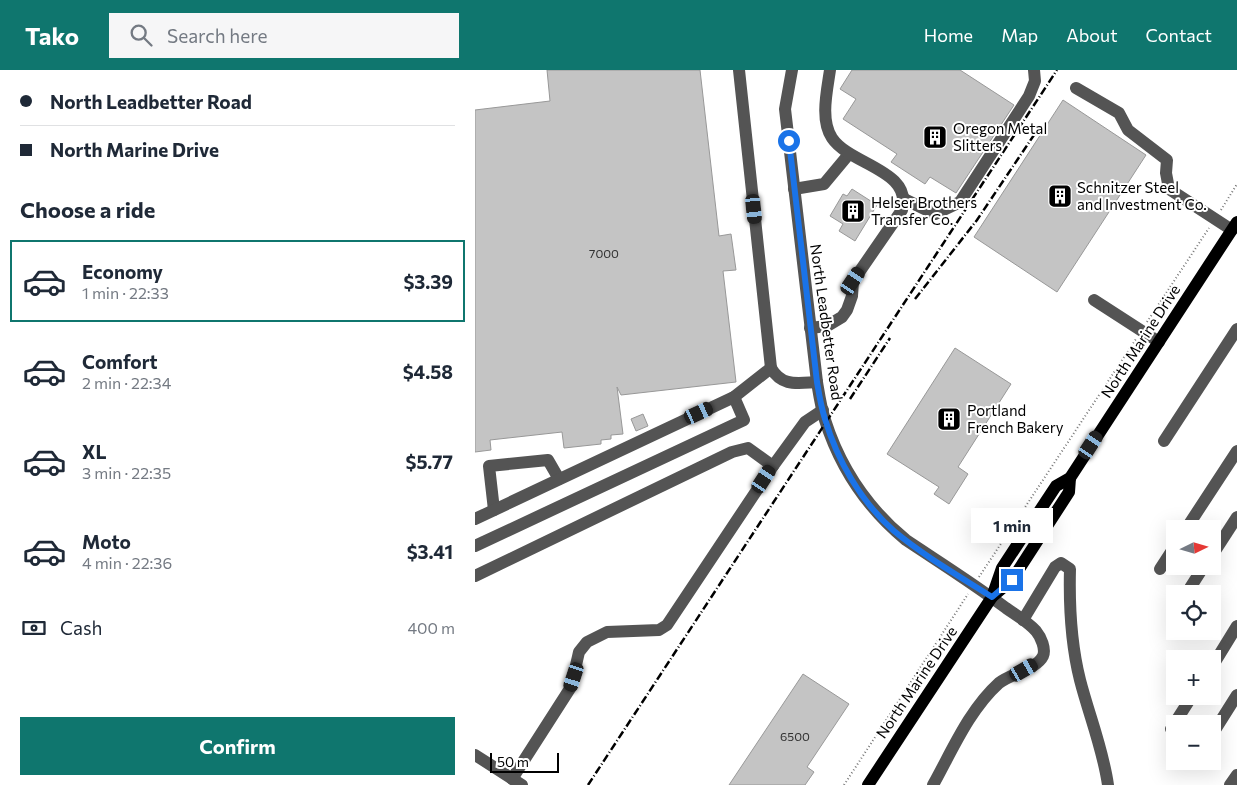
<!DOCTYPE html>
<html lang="en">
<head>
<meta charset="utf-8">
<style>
  :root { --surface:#fff; --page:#f6f6f7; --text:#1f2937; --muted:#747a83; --line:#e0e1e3; --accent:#0f766e }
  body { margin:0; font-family:Commissioner,sans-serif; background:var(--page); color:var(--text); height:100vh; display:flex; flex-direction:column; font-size:19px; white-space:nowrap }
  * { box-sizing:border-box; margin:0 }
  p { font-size:16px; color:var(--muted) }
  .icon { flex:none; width:28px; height:28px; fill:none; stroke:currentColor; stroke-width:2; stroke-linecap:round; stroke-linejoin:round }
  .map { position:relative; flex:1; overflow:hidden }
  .details { display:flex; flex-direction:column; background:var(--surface); width:475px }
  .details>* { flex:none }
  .banner { display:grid; align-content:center; height:110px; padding:0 20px; background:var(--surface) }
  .needle { width:32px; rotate:85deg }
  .tools { position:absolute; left:691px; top:450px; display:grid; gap:10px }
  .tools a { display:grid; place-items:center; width:55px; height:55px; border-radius:0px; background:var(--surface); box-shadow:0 5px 20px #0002; font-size:25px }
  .scale { position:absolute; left:15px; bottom:12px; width:69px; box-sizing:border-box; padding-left:5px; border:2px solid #000; border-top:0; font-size:14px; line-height:18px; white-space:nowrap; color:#000; -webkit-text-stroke:4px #fff; paint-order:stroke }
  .end { position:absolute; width:22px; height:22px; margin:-11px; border:6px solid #1a73e8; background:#fff; box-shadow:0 0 0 2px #fff }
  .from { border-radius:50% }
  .bubble { position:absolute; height:35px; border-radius:0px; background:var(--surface); box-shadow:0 5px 20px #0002; font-size:16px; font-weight:700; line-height:35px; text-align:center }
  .car { position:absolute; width:15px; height:30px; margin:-15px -8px; border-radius:6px; box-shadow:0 0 4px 1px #0007; background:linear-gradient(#222 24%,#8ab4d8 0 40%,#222 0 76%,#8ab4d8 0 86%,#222 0) }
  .banner b { display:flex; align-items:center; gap:18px; height:48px; font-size:19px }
  .banner b+b { border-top:1px solid var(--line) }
  .banner i { width:12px; height:12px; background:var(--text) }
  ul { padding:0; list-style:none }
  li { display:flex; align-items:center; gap:15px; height:82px; margin:0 10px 8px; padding:0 10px; border:2px solid transparent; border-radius:0px }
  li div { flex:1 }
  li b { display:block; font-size:19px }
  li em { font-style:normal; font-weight:700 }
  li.active { border-color:var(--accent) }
  li>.icon { width:45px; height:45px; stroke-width:1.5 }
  h2 { padding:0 20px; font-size:22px; line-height:60px }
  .pay { display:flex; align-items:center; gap:12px; height:55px; padding:0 20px; font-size:19px }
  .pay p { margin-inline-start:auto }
  .button { display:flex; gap:10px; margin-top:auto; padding:10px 20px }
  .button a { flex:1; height:58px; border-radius:0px; background:var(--accent); color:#fff; font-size:20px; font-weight:700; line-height:58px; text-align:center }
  header { display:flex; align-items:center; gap:30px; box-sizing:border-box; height:70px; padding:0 25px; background:var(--accent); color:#fff }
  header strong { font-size:24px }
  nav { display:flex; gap:28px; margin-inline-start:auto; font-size:18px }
  .search { width:350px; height:45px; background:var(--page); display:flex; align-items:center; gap:12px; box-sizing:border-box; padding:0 18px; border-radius:0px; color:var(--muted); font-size:19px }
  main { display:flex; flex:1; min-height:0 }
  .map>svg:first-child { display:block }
</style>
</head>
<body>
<header>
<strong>Tako</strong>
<div class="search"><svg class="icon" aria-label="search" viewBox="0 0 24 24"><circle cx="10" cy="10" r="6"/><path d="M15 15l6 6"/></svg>Search here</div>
<nav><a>Home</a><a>Map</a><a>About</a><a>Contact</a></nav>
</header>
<main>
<section class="details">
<div class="banner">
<b><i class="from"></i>North Leadbetter Road</b>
<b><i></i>North Marine Drive</b>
</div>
<h2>Choose a ride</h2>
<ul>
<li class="active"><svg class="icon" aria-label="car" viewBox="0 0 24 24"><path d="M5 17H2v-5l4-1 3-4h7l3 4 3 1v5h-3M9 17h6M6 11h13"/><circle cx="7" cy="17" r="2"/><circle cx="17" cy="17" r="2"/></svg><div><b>Economy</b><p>1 min · 22:33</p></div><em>$3.39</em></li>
<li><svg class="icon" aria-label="car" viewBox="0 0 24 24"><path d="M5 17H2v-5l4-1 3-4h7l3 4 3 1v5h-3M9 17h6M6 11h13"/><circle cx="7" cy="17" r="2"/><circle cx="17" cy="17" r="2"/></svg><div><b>Comfort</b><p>2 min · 22:34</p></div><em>$4.58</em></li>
<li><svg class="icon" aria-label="car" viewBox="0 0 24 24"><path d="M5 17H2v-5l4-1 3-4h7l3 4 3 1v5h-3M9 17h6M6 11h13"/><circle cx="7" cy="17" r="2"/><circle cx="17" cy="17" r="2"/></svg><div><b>XL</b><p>3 min · 22:35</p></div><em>$5.77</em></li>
<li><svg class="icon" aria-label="car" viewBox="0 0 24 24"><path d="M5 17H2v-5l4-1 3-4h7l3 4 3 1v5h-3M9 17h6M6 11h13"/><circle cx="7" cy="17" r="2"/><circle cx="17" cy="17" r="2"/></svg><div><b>Moto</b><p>4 min · 22:36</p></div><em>$3.41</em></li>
</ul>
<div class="pay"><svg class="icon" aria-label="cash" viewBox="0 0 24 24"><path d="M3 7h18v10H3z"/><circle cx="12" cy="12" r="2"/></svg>Cash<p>400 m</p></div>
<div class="button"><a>Confirm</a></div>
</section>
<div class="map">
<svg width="762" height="715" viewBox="0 0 762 715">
  <rect width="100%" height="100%" fill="#fff"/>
  <!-- building -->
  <g fill="#c4c4c4" stroke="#989898">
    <path d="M72 0H225L244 166 256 164 261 200 248 201 261 312 146 325 142 317 148 364 136 365V369L126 370V374L89 378 87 362 15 370 16 380 0 382V40L75 31Z"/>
    <path d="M377 0H485L539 35 481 123 455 107 450 114 416 92 422 84 368 49 381 29 365 19Z"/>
    <path d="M588 30 671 85 582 222 499 167Z"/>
    <path d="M377 119 402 135 380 171 364 161 368 154 355 146 368 124 372 126Z"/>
    <path d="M480 278 536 314 483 397 493 404 474 434 459 424 464 417 412 384Z"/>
    <path d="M168 344 173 356 161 361 156 349Z"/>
    <path d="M328 604 374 634 332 697 339 702 330 715H254Z"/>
  </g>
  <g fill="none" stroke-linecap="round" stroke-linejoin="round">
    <!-- path -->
    <g stroke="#767676" stroke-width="2" stroke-dasharray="1 2.5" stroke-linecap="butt">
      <path d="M746 140 762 114"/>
      <path d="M672 252 734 158"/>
      <path d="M504 507 661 269"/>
      <path d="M369 715 493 524"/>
    </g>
    <!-- minor -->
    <g stroke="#545454" stroke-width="12">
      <path d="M264 0 296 298"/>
      <path d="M317 0 310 39 342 312C344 324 346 338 350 350 365 397 392 438 431 470 464 492 499 514 531 538 541 545 553 552 561 561 566 567 571 579 568 586 562 599 535 604 524 613 494 640 477 681 458 715"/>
      <path d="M601 18 644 43 653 60 692 90 691 103 694 119 757 160"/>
      <path d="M319 119 349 114 374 84"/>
      <path d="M429 129 460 144 485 132 554 26 560 11 559 0"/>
      <path d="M619 230 684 272"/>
      <path d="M335 258 352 256 367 247 372 240 377 226 378 211 427 140C438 100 375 95 357 68 345 50 352 21 355 0"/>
      <path d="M689 371 762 259"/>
      <path d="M298 396 330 352 348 340"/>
      <path d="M19 440 14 396 73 390 84 409"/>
      <path d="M0 449 259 327 296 298C307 317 322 313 342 312"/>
      <path d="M711 459 762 381"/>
      <path d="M0 476 269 350 259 327"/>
      <path d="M738 484 762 447"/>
      <path d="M685 499 700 476"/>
      <path d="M0 506 257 382 273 378 298 396 192 555 184 560 132 562 112 572 104 582 96 617 37 709"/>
      <path d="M715 518 729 496"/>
      <path d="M548 550 580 497 586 493 595 499C594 537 596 574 605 610 614 645 628 679 633 715"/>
      <path d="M738 595 762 556"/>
      <path d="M696 659 717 626"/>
      <path d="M738 663 762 625"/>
      <path d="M0 685 47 715"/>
      <path d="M755 715 762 705"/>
    </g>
    <!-- major -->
    <g stroke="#000" stroke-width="12">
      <path d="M517 527 537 510 594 422 595 408"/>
      <path d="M393 715 517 527 527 498 581 416 595 408 762 152"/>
    </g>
    <!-- rail -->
    <g stroke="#000" stroke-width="2.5" stroke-dasharray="8 2.5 1 2.5" stroke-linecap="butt">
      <path d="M440 229 502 150 563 59"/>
      <path d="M375 329 415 268"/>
      <path d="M113 715 582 0"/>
    </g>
  </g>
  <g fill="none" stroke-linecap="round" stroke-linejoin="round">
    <!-- route -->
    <path stroke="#1a73e8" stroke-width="6" d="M314 71 342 312C344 324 346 337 350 349 362 390 386 432 419 461 449 486 484 506 517 527L537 510"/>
  </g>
  <!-- icons -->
  <defs>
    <g id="building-square" transform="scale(1.25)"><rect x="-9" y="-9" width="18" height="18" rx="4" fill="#000" stroke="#fff"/><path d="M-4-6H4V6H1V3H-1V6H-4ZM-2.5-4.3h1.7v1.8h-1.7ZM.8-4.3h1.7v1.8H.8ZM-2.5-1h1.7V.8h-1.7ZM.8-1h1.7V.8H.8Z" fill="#fff"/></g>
  </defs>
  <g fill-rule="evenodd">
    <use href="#building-square" x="460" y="67"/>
    <use href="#building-square" x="585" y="126"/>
    <use href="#building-square" x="378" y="141"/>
    <use href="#building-square" x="474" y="349"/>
  </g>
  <g text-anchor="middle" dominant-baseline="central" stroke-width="4" stroke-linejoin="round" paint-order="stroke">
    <!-- number labels -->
    <g font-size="12" fill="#313131">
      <text x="129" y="183">7000</text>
      <text x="320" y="666">6500</text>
    </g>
    <!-- poi labels -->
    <g font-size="15" fill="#000" stroke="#fff" text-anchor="start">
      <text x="478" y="58">Oregon Metal<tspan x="478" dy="17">Slitters</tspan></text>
      <text x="602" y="117">Schnitzer Steel<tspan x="602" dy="17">and Investment Co.</tspan></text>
      <text x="396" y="132">Helser Brothers<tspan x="396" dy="17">Transfer Co.</tspan></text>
      <text x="492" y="340">Portland<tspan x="492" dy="17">French Bakery</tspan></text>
    </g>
    <!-- street labels -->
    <g font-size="15" fill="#000" stroke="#fff">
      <text transform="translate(352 252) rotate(82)">North Leadbetter Road</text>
      <text transform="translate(665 271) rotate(-57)">North Marine Drive</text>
      <text transform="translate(441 612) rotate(-56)">North Marine Drive</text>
    </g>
  </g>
</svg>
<div class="tools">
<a><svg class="needle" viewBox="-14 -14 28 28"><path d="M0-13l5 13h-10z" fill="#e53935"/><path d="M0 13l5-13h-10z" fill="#747a83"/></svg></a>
<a><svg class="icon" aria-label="locate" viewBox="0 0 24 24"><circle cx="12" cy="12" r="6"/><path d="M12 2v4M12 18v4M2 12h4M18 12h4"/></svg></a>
<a>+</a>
<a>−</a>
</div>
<div class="scale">50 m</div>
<i class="end from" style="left:314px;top:71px"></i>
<i class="end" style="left:537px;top:510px"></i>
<div class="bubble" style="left:496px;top:438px;width:82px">1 min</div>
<i class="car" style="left:279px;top:139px;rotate:174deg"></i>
<i class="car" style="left:378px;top:211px;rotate:34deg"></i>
<i class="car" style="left:224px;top:343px;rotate:65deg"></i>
<i class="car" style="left:616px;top:375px;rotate:33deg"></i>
<i class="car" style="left:289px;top:409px;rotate:33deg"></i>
<i class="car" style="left:549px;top:600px;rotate:60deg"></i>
<i class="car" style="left:99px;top:607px;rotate:198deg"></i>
</div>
</main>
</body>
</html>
